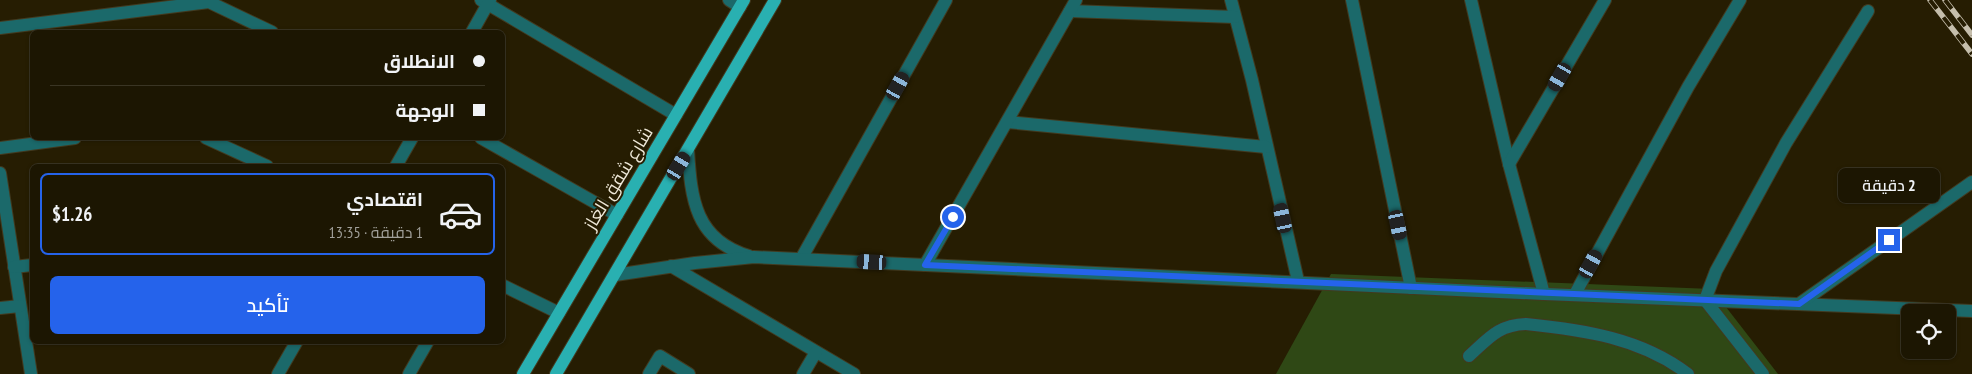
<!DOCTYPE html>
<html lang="ar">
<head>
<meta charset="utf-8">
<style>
  :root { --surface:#1c1602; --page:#251f0c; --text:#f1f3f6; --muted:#a09f99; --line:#3a3524; --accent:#2563eb }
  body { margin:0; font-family:"PT Sans Narrow",Cairo,sans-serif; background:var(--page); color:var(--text); direction:rtl; height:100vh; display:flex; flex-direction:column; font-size:19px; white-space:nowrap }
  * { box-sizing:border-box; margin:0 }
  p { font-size:16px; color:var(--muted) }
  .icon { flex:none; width:28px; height:28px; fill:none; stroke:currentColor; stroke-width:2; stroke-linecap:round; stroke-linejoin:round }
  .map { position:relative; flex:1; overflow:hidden; direction:ltr }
  .panel { position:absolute; left:30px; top:164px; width:475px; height:180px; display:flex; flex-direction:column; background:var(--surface); border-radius:8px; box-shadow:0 1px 4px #0004,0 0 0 1px var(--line); direction:rtl }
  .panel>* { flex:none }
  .hud { position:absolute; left:30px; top:30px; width:475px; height:110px; border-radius:8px; box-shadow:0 1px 4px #0004,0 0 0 1px var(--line); direction:rtl; display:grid; align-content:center; height:110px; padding:0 20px; background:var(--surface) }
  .buttons { position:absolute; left:1901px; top:304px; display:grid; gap:10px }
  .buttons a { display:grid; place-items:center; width:55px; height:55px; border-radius:8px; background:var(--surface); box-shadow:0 1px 4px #0004,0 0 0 1px var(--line); font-size:25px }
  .end { position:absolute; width:22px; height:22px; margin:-11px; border:6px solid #2563eb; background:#fff; box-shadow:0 0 0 2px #fff }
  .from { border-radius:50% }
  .bubble { position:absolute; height:35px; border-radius:8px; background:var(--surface); box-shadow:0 1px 4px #0004,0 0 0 1px var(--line); font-size:16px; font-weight:600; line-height:35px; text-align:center; direction:rtl }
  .car { position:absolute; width:15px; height:30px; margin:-15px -8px; border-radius:6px; box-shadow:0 0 4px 1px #0007; background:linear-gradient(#222 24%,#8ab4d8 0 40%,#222 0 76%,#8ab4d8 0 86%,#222 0) }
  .hud b { display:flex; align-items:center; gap:18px; height:48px; font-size:19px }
  .hud b+b { border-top:1px solid var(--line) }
  .hud i { width:12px; height:12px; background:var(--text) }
  ul { padding:9px 0 0; list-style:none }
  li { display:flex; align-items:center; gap:15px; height:82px; margin:0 10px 8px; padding:0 10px; border:2px solid transparent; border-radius:8px }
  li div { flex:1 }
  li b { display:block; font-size:19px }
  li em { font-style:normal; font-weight:600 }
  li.selected { border-color:var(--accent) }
  li>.icon { width:45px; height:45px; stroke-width:1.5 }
  .action { display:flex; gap:10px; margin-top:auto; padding:10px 20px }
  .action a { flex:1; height:58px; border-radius:8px; background:var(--accent); color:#fff; font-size:20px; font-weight:600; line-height:58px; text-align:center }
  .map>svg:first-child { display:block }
</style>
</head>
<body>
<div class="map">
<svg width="1972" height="374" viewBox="0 0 1972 374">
  <rect width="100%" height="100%" fill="#261d02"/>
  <!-- green -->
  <path fill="#2f4815" d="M1331 274 1712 289 1778 374H1276Z"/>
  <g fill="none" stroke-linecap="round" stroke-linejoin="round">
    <!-- minor casing -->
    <g stroke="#423a20" stroke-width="14">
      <g id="minor">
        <path d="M481 0 676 115"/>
        <path d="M729 0 740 7"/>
        <path d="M1231 0 1252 80 1298 281"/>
        <path d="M1352 0 1411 288"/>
        <path d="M1471 0 1509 164 1544 294"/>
        <path d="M1070 11 1235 17"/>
        <path d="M0 28 209 2 272 32"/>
        <path d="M472 32 490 0"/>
        <path d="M1007 122 1266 147"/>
        <path d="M206 138 267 166"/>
        <path d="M481 138 617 215"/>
        <path d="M0 148 75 138"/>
        <path d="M688 150C691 199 695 240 749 256"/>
        <path d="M1509 164 1605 0"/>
        <path d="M396 166 412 138"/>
        <path d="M0 173 31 374"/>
        <path d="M801 259 946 0"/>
        <path d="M925 265 1076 0"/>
        <path d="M671 266 854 374"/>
        <path d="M14 267 32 265"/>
        <path d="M615 275 695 263 754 257 1544 294 1972 311"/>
        <path d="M502 285 559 313"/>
        <path d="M1575 294 1688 87 1740 0"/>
        <path d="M1799 304 1972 182"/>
        <path d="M0 308 20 306"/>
        <path d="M1469 356C1489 338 1498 325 1526 324 1584 330 1641 338 1688 374"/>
        <path d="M278 374 297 341"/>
        <path d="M409 374 428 341"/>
        <path d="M649 374 660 356 689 374"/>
        <path d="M803 374 816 352"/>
        <path d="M1763 374 1705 300 1716 271 1786 143 1868 11"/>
      </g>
    </g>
    <!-- major casing -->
    <g stroke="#423a20" stroke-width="14">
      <g id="major">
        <path d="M523 374 744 0"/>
        <path d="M556 374 775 0"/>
      </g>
    </g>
    <!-- minor -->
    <use href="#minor" stroke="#1b696a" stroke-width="12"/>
    <!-- major -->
    <use href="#major" stroke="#29b0b1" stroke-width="12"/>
    <!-- rail casing -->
    <g stroke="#c5beac" stroke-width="5.5">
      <g id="rail">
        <path d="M1930 0 1972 54"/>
        <path d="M1945 0 1972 35"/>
      </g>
    </g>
    <!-- rail -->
    <use href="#rail" stroke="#261d02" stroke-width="4" stroke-dasharray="11" stroke-linecap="butt"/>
  </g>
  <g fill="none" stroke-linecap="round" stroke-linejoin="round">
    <!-- route -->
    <path stroke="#2563eb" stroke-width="6" d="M953 217 925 265 1799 304 1889 240"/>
  </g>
  <g text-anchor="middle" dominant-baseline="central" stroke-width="4" stroke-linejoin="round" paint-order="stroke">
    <!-- street labels -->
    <g font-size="18" fill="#efe9d9" stroke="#261d02">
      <text transform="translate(618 178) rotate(-59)">شارع شقق الغاز</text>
    </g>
  </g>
</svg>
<div class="buttons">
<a><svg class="icon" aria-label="locate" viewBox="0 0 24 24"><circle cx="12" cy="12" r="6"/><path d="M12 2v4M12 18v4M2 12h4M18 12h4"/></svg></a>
</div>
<i class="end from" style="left:953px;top:217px"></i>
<i class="end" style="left:1889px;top:240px"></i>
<div class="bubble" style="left:1838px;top:168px;width:102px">2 دقيقة</div>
<i class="car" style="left:1560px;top:77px;rotate:210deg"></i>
<i class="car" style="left:898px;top:86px;rotate:29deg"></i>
<i class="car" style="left:679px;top:166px;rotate:31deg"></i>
<i class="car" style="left:1283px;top:218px;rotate:348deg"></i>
<i class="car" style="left:1398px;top:225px;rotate:168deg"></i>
<i class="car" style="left:872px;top:262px;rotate:273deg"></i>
<i class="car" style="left:1591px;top:264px;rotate:29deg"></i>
<div class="hud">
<b><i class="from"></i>الانطلاق</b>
<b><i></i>الوجهة</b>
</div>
<section class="panel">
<ul>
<li class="selected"><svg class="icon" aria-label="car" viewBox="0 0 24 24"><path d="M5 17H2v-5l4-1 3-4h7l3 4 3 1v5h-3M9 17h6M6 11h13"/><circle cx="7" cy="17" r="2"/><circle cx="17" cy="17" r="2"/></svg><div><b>اقتصادي</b><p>1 دقيقة · 13:35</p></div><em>$1.26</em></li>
</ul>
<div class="action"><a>تأكيد</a></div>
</section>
</div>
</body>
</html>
